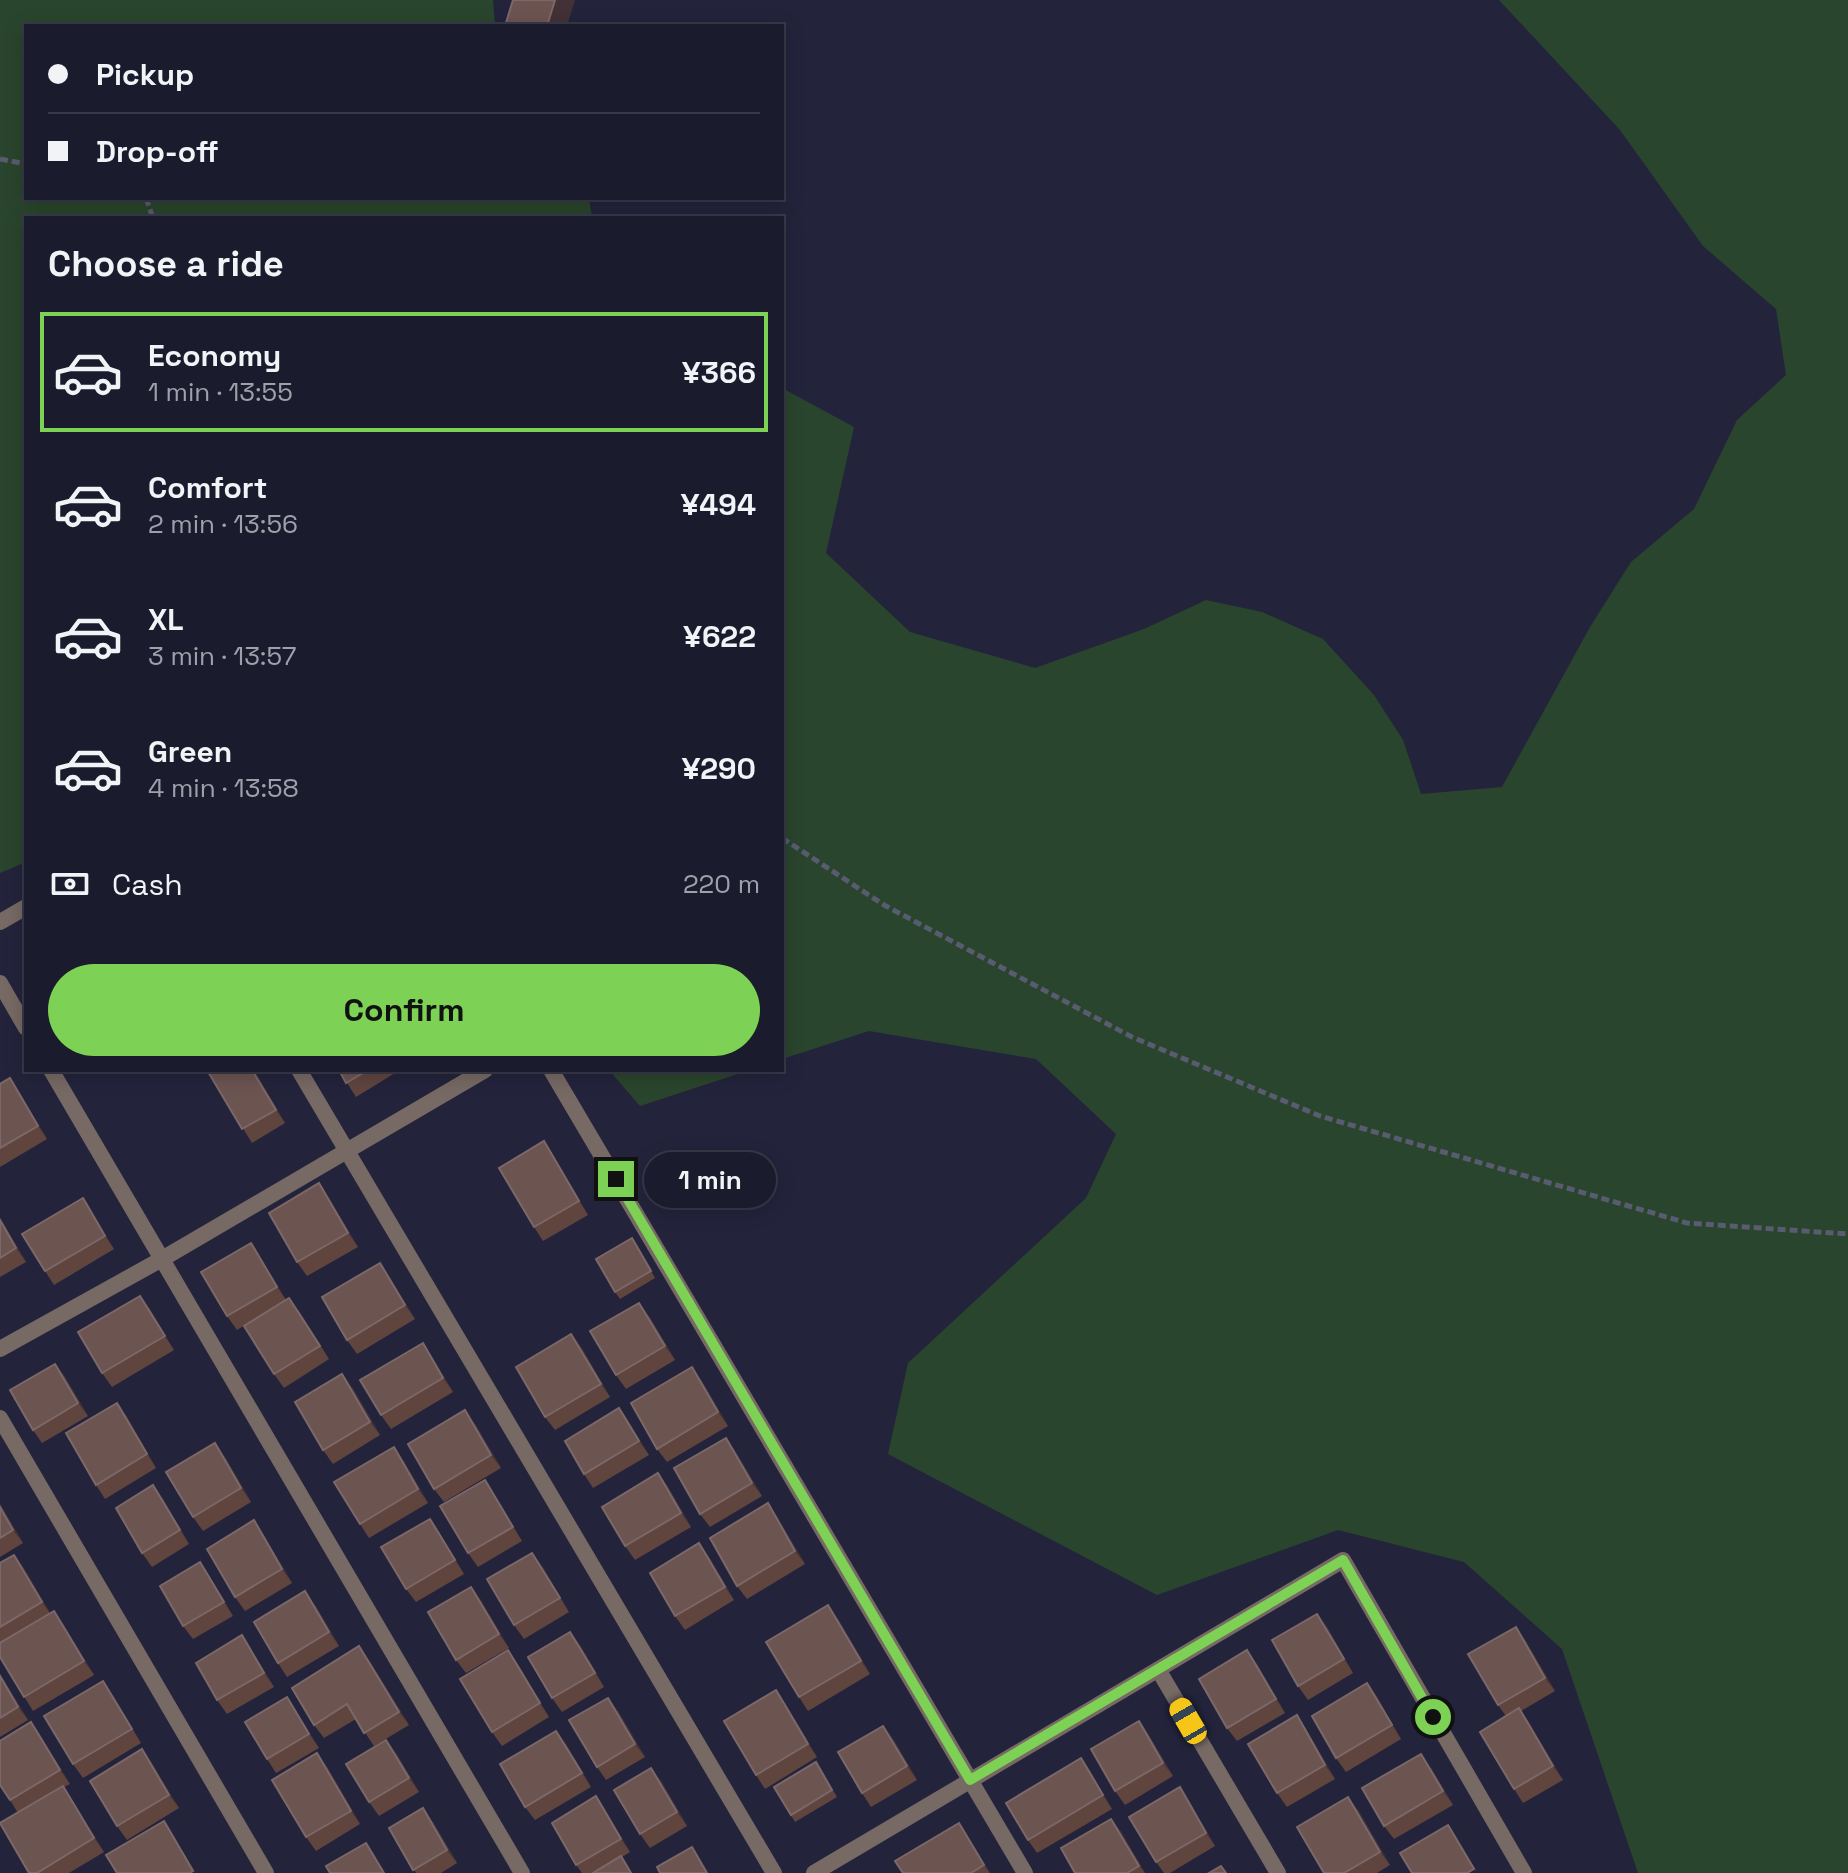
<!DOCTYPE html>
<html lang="en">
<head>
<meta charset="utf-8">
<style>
  :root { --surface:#1a1b2d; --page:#232435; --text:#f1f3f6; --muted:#9fa1aa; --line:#383949; --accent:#7dd154 }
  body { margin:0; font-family:"Space Grotesk",sans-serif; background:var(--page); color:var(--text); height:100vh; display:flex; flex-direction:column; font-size:30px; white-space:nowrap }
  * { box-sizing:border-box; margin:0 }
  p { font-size:26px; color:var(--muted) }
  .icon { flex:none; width:44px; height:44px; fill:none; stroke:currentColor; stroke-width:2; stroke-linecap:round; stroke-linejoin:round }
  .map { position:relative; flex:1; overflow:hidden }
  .drawer { position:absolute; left:24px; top:216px; width:760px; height:856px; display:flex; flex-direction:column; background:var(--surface); border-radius:0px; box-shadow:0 4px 20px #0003,0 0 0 2px var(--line) }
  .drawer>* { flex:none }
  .guide { position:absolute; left:24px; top:24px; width:760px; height:176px; border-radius:0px; box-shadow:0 4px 20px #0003,0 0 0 2px var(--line); display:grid; align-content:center; height:176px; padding:0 24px; background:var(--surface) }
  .end { position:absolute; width:36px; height:36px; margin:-18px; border:10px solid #7dd154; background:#111; box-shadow:0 0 0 4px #111 }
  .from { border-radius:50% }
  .bubble { position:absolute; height:56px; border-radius:28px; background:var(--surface); box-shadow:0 4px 20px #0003,0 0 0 2px var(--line); font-size:26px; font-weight:600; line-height:56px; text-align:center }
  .car { position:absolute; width:24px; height:48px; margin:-24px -12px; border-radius:10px; box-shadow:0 0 6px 2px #0007; background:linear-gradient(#f5c518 24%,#345 0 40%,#f5c518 0 76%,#345 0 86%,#f5c518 0) }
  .guide b { display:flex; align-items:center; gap:28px; height:76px; font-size:30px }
  .guide b+b { border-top:2px solid var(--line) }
  .guide i { width:20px; height:20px; background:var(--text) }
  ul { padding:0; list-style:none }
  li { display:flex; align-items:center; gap:24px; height:120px; margin:0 16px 12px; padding:0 8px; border:4px solid transparent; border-radius:0px }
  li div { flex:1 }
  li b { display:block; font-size:30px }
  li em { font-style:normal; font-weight:600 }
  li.active { border-color:var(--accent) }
  li>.icon { width:72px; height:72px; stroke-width:1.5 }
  h2 { padding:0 24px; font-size:36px; line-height:96px }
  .pay { display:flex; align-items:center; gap:20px; height:88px; padding:0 24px; font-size:30px }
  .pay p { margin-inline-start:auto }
  .button { display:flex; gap:16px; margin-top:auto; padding:16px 24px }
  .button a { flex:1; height:92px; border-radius:48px; background:var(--accent); color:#111; font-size:32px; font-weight:600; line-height:92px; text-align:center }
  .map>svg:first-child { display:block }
</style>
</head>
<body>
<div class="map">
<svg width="1848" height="1873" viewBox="0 0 1848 1873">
  <rect width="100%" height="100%" fill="#23243c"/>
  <!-- green -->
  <g fill="#2a452d">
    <path d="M0 0H493L495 26H26V198H589L592 218H26V862L0 873Z"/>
    <path d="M1499 0H1848V1873H1638L1562 1649 1464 1562 1338 1530 1157 1595 888 1454 908 1363 1086 1198 1116 1134 1036 1059 869 1031 782 1059V388L854 427 826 553 910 632 1035 668 1144 629 1206 600 1262 612 1323 639 1374 695 1403 740 1421 794 1502 787 1590 627 1631 562 1694 509 1737 420 1786 375 1776 309 1703 246 1620 130Z"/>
    <path d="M609 1070H750L640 1106Z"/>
  </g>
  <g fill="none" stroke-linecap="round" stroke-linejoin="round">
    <!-- path -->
    <g stroke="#595b70" stroke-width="5" stroke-dasharray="8 4" stroke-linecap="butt">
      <path d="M0 159 26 164"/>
      <path d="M146 198 153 218"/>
      <path d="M782 838 884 905 1132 1037 1320 1116 1687 1223 1848 1234"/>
    </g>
    <!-- minor -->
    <g stroke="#776964" stroke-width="16">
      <path d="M0 922 26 907"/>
      <path d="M0 983 26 1028"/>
      <path d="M51 1070 522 1873"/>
      <path d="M299 1070 774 1873"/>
      <path d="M551 1070 1025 1873"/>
      <path d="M0 1349 162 1259 485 1070"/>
      <path d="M1159 1671 1278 1873"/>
      <path d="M814 1873 1343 1560 1524 1873"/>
    </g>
    <!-- tertiary -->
    <path stroke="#776964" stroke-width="16" d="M0 1418 266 1873"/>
  </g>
  <!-- wall -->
  <g fill="#60453f">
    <path d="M207 1070H254L285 1123 252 1143Z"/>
    <path d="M339 1070H400L356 1097Z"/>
    <path d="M0 1084 19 1092 47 1139 0 1167Z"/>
    <path d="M544 1141 553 1155 588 1215 543 1241 534 1227Z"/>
    <path d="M328 1197 358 1247 307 1276 297 1262Z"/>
    <path d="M83 1198 114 1249 54 1285 45 1271Z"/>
    <path d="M0 1218 26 1262 0 1277Z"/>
    <path d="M637 1245 655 1278 620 1299 615 1292Z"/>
    <path d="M260 1257 286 1300 299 1311 329 1359 284 1388 274 1374 269 1310 237 1330 227 1316Z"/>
    <path d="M389 1277 415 1319 357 1354 347 1340Z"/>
    <path d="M140 1296 174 1350 112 1387 102 1373Z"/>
    <path d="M649 1316 675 1360 626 1389 616 1375Z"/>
    <path d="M581 1347 610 1397 555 1430 545 1417Z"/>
    <path d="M432 1357 453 1392 391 1429 381 1415Z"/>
    <path d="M55 1364 65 1377 88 1416 42 1443 33 1430Z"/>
    <path d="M701 1380 728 1426 667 1462 657 1449Z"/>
    <path d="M352 1387 380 1435 333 1464 323 1450Z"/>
    <path d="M117 1403 127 1417 156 1468 105 1499 96 1485Z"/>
    <path d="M619 1408 649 1455 593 1488 584 1474Z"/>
    <path d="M475 1424 501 1468 444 1502 434 1489Z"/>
    <path d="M726 1438 735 1451 762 1496 710 1527 700 1514Z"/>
    <path d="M225 1457 251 1502 203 1531 193 1517Z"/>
    <path d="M403 1460 428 1503 369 1538 360 1524Z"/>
    <path d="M658 1473 668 1487 691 1527 635 1560 625 1546Z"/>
    <path d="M485 1480 522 1541 478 1567 468 1553Z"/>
    <path d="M163 1499 189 1544 152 1567 142 1553Z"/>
    <path d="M768 1503 777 1517 805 1564 747 1599 737 1586Z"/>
    <path d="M0 1504 23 1543 0 1557Z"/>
    <path d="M439 1532 464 1574 416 1602 406 1589Z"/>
    <path d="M263 1534 292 1583 245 1611 235 1597Z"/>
    <path d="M699 1543 709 1557 734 1600 685 1630 675 1616Z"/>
    <path d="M14 1555 50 1613 63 1624 94 1675 33 1711 0 1657V1563Z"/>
    <path d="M200 1562 233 1616 193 1639 183 1626Z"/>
    <path d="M542 1566 569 1612 524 1639 514 1625Z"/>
    <path d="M471 1587 509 1648 466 1673 456 1660Z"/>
    <path d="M315 1605 339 1646 287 1677 278 1663Z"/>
    <path d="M838 1619 870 1674 808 1711 799 1697Z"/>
    <path d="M1327 1627 1353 1673 1308 1700 1298 1686Z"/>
    <path d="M1525 1640 1555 1691 1521 1711 1563 1780 1523 1803 1514 1789 1506 1716 1498 1705Z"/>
    <path d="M580 1645 604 1687 562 1712 552 1698Z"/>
    <path d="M251 1649 274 1687 227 1714 217 1700Z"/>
    <path d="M508 1650 549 1717 502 1746 492 1732Z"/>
    <path d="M369 1660 409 1725 374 1746 356 1719 324 1738 314 1725Z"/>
    <path d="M1257 1664 1285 1713 1237 1741 1227 1728Z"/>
    <path d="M0 1674 28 1720 0 1737Z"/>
    <path d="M1367 1683 1377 1697 1401 1739 1346 1772 1336 1758Z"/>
    <path d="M776 1690 817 1757 765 1789 756 1775Z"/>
    <path d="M112 1695 141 1743 83 1778 73 1764Z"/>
    <path d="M287 1697 319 1748 276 1773 267 1759Z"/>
    <path d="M618 1711 645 1757 606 1780 597 1767Z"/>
    <path d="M1139 1721 1148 1734 1173 1776 1125 1805 1115 1791Z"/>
    <path d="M31 1722 70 1784 64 1787 104 1852 69 1873H29L18 1813 10 1800Z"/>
    <path d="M1306 1729 1335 1779 1287 1807 1277 1793Z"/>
    <path d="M893 1739 917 1780 871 1807 862 1793Z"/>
    <path d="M566 1744 591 1787 535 1820 525 1807Z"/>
    <path d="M142 1749 179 1808 127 1840 117 1826Z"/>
    <path d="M396 1753 419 1792 379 1816 369 1802Z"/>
    <path d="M1081 1758 1112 1809 1037 1853 1028 1840Z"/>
    <path d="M816 1762 837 1797 795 1822 791 1815Z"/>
    <path d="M327 1767 360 1824 316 1851 306 1837Z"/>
    <path d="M1431 1768 1453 1805 1394 1839 1384 1826Z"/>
    <path d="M661 1781 687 1826 650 1848 640 1834Z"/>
    <path d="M1180 1787 1189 1801 1215 1846 1170 1873H1164L1156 1862Z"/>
    <path d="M596 1796 605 1810 630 1852 622 1857 632 1873H582L576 1865Z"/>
    <path d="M1358 1810 1390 1865 1377 1873H1324Z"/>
    <path d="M1111 1819 1121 1832 1145 1873H1075Z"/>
    <path d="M433 1822 457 1863 441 1873H416L389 1828Z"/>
    <path d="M959 1823 990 1873H903Z"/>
  </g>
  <!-- shaded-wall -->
  <g fill="#423137">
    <path d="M555 0H575L567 26H547Z"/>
    <path d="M252 1070H254L285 1123 276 1110Z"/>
    <path d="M10 1078 19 1092 47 1139 38 1126Z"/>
    <path d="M544 1141 553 1155 588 1215 579 1201Z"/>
    <path d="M319 1183 328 1197 358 1247 348 1233Z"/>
    <path d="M83 1198 92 1212 114 1249 105 1236Z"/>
    <path d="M0 1218 26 1262 16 1248 0 1220Z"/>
    <path d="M251 1243 260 1257 286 1300 277 1287Z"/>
    <path d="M380 1263 389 1277 415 1319 405 1305Z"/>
    <path d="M140 1296 150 1309 174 1350 165 1336Z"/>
    <path d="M639 1303 649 1316 675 1360 665 1346Z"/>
    <path d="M571 1334 581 1347 610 1397 601 1384Z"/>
    <path d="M423 1343 432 1357 453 1392 443 1378Z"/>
    <path d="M55 1364 65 1377 88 1416 78 1403Z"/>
    <path d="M692 1367 701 1380 728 1426 718 1412Z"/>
    <path d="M342 1374 352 1387 380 1435 370 1422Z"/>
    <path d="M117 1403 127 1417 156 1468 147 1454Z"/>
    <path d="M619 1408 629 1422 649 1455 639 1441Z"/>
    <path d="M465 1410 475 1424 501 1468 491 1455Z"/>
    <path d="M726 1438 735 1451 762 1496 752 1483Z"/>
    <path d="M215 1443 225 1457 251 1502 241 1488Z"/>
    <path d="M394 1447 403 1460 428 1503 418 1489Z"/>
    <path d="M658 1473 668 1487 691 1527 681 1513Z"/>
    <path d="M153 1485 163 1499 189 1544 180 1530Z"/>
    <path d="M768 1503 777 1517 805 1564 795 1551Z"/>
    <path d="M0 1504 23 1543 13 1530 0 1507Z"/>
    <path d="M430 1519 439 1532 464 1574 455 1560Z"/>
    <path d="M254 1520 263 1534 292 1583 282 1569Z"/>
    <path d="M699 1543 709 1557 734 1600 725 1587Z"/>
    <path d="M532 1553 542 1566 569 1612 560 1598Z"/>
    <path d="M14 1555 24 1568 52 1616 42 1602Z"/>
    <path d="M471 1587 481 1600 509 1648 499 1634Z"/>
    <path d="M305 1591 315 1605 339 1646 329 1632Z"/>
    <path d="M828 1605 838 1619 870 1674 861 1661Z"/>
    <path d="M54 1611 63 1624 94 1675 84 1661Z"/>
    <path d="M1317 1614 1327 1627 1353 1673 1344 1659Z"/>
    <path d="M1516 1627 1525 1640 1555 1691 1545 1678Z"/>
    <path d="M570 1632 580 1645 604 1687 595 1673Z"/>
    <path d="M242 1635 251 1649 274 1687 264 1673Z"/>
    <path d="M359 1646 369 1660 409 1725 399 1712Z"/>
    <path d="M508 1650 518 1664 549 1717 540 1703Z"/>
    <path d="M1247 1650 1257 1664 1285 1713 1276 1699Z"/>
    <path d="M0 1674 28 1720 18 1707 0 1676Z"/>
    <path d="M1367 1683 1377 1697 1401 1739 1392 1725Z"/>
    <path d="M776 1690 786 1704 817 1757 808 1744Z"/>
    <path d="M287 1697 296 1711 319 1748 309 1734Z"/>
    <path d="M608 1698 618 1711 645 1757 635 1744Z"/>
    <path d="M1519 1708 1529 1722 1563 1780 1553 1766Z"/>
    <path d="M1297 1715 1306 1729 1335 1779 1325 1765Z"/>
    <path d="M1139 1721 1148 1734 1173 1776 1163 1763Z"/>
    <path d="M31 1722 41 1736 70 1784 60 1770Z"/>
    <path d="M883 1726 893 1739 917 1780 907 1766Z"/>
    <path d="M556 1731 566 1744 591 1787 582 1773Z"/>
    <path d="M386 1740 396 1753 419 1792 409 1778Z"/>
    <path d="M142 1749 152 1763 179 1808 169 1795Z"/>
    <path d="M317 1753 327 1767 360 1824 351 1811Z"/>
    <path d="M1421 1754 1431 1768 1453 1805 1443 1791Z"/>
    <path d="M1081 1758 1091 1772 1112 1809 1103 1795Z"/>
    <path d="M651 1768 661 1781 687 1826 677 1812Z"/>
    <path d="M63 1786 72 1800 104 1852 94 1838Z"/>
    <path d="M1180 1787 1189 1801 1215 1846 1206 1833Z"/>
    <path d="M596 1796 605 1810 630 1852 621 1839Z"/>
    <path d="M1348 1797 1358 1810 1390 1865 1380 1852Z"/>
    <path d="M423 1808 433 1822 457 1863 447 1850Z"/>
    <path d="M1111 1819 1121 1832 1145 1873 1139 1866Z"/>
    <path d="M164 1821 173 1835 196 1873 193 1871Z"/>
    <path d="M959 1823 968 1837 990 1873 984 1865Z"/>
    <path d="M1448 1825 1457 1838 1478 1873 1474 1869Z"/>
  </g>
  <!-- building -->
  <g fill="#6c5451" stroke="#7c6868" stroke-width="2">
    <path d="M513 0H555L547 26H505Z"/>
    <path d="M207 1070H252L276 1110 242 1129Z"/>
    <path d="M339 1070H368L346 1083Z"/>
    <path d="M10 1078 38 1126 0 1148V1084Z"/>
    <path d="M544 1141 579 1201 534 1227 499 1168Z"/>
    <path d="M319 1183 348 1233 297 1262 269 1213Z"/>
    <path d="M83 1198 105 1236 45 1271 22 1234Z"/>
    <path d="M0 1220 16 1248 0 1258Z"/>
    <path d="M632 1238 651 1271 615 1292 596 1259Z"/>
    <path d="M251 1243 277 1287 227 1316 201 1272Z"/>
    <path d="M380 1263 405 1305 347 1340 322 1297Z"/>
    <path d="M140 1296 165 1336 102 1373 78 1332Z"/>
    <path d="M289 1298 320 1346 274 1374 244 1326Z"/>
    <path d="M639 1303 665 1346 616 1375 590 1331Z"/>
    <path d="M571 1334 601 1384 545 1417 516 1367Z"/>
    <path d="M423 1343 443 1378 381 1415 360 1380Z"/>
    <path d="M55 1364 78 1403 33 1430 10 1390Z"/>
    <path d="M692 1367 718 1412 657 1449 631 1403Z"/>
    <path d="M342 1374 370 1422 323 1450 295 1402Z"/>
    <path d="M117 1403 147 1454 96 1485 66 1433Z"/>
    <path d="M619 1408 639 1441 584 1474 565 1441Z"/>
    <path d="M465 1410 491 1455 434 1489 408 1444Z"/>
    <path d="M726 1438 752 1483 700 1514 674 1468Z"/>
    <path d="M215 1443 241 1488 193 1517 166 1472Z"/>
    <path d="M394 1447 418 1489 360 1524 334 1482Z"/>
    <path d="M658 1473 681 1513 625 1546 602 1507Z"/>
    <path d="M485 1480 513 1527 468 1553 440 1506Z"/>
    <path d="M153 1485 180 1530 142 1553 116 1508Z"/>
    <path d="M768 1503 795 1551 737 1586 710 1538Z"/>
    <path d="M0 1507 13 1530 0 1538Z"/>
    <path d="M430 1519 455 1560 406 1589 381 1547Z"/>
    <path d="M254 1520 282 1569 235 1597 207 1549Z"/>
    <path d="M699 1543 725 1587 675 1616 650 1573Z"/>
    <path d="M532 1553 560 1598 514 1625 487 1579Z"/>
    <path d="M14 1555 42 1602 0 1627V1563Z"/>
    <path d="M200 1562 224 1602 183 1626 160 1586Z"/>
    <path d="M471 1587 499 1634 456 1660 428 1612Z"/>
    <path d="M305 1591 329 1632 278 1663 254 1622Z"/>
    <path d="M828 1605 861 1661 799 1697 766 1642Z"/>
    <path d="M54 1611 84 1661 24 1697 0 1657V1643Z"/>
    <path d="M1317 1614 1344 1659 1298 1686 1272 1640Z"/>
    <path d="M1516 1627 1545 1678 1498 1705 1468 1654Z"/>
    <path d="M570 1632 595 1673 552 1698 528 1657Z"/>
    <path d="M242 1635 264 1673 217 1700 196 1663Z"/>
    <path d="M359 1646 399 1712 364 1733 347 1704 314 1725 292 1688Z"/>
    <path d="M508 1650 540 1703 492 1732 460 1679Z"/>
    <path d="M1247 1650 1276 1699 1227 1728 1199 1679Z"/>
    <path d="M0 1676 18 1707 0 1718Z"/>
    <path d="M103 1681 132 1729 73 1764 44 1716Z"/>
    <path d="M1367 1683 1392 1725 1336 1758 1312 1716Z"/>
    <path d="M776 1690 808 1744 756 1775 724 1721Z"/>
    <path d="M287 1697 309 1734 267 1759 245 1722Z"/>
    <path d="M608 1698 635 1744 597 1767 569 1720Z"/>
    <path d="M1519 1708 1553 1766 1514 1789 1480 1732Z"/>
    <path d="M1297 1715 1325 1765 1277 1793 1248 1744Z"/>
    <path d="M1139 1721 1163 1763 1115 1791 1091 1749Z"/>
    <path d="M31 1722 60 1770 10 1800 0 1785V1741Z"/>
    <path d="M883 1726 907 1766 862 1793 838 1752Z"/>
    <path d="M556 1731 582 1773 525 1807 500 1764Z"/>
    <path d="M386 1740 409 1778 369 1802 346 1764Z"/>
    <path d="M142 1749 169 1795 117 1826 90 1781Z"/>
    <path d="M317 1753 351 1811 306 1837 272 1780Z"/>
    <path d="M1421 1754 1443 1791 1384 1826 1362 1788Z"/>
    <path d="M1081 1758 1103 1795 1028 1840 1006 1803Z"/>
    <path d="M816 1762 832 1790 791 1815 774 1787Z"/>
    <path d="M651 1768 677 1812 640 1834 614 1790Z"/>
    <path d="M63 1786 94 1838 37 1873H29L0 1823Z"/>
    <path d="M1180 1787 1206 1833 1156 1862 1129 1817Z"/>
    <path d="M596 1796 621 1839 576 1865 552 1823Z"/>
    <path d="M1348 1797 1380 1852 1344 1873H1324L1297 1827Z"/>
    <path d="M423 1808 447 1850 413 1870 389 1828Z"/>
    <path d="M1111 1819 1139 1866 1127 1873H1075L1061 1848Z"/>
    <path d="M164 1821 193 1871 190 1873H117L106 1855Z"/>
    <path d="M959 1823 984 1865 971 1873H903L895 1861Z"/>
    <path d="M1448 1825 1474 1869 1467 1873H1412L1400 1853Z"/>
    <path d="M366 1843 384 1873H330L326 1866Z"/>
    <path d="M692 1847 707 1873H660L657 1867Z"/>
    <path d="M621 1856 631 1873H593Z"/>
    <path d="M1221 1866 1226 1873H1209Z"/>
  </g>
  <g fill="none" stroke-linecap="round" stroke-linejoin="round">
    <!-- route -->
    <path stroke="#7dd154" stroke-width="10" d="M616 1179 970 1780 1343 1560 1433 1717"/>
  </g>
</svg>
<i class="end from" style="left:1433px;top:1717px"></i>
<i class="end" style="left:616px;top:1179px"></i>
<div class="bubble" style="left:644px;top:1152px;width:132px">1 min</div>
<i class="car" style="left:1188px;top:1721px;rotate:330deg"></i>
<div class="guide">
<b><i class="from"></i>Pickup</b>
<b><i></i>Drop-off</b>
</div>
<section class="drawer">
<h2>Choose a ride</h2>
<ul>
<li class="active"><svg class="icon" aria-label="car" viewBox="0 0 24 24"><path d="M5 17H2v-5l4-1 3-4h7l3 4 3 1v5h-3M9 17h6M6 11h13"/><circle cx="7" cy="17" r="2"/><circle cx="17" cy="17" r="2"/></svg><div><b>Economy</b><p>1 min · 13:55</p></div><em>¥366</em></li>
<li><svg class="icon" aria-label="car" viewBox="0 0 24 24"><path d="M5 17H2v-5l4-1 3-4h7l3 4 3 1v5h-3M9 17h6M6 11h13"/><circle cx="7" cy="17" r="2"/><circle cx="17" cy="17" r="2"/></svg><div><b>Comfort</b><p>2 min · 13:56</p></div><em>¥494</em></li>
<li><svg class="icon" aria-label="car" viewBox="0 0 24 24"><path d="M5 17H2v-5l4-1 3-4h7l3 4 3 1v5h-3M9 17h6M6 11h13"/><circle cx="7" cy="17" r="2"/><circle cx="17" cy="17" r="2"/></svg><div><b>XL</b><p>3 min · 13:57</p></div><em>¥622</em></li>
<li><svg class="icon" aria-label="car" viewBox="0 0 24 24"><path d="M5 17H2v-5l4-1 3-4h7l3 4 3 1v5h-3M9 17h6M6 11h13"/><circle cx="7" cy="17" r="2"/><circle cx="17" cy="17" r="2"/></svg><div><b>Green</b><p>4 min · 13:58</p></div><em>¥290</em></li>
</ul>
<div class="pay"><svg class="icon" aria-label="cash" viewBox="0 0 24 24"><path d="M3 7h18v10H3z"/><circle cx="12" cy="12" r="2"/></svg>Cash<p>220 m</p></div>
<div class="button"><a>Confirm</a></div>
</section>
</div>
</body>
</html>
